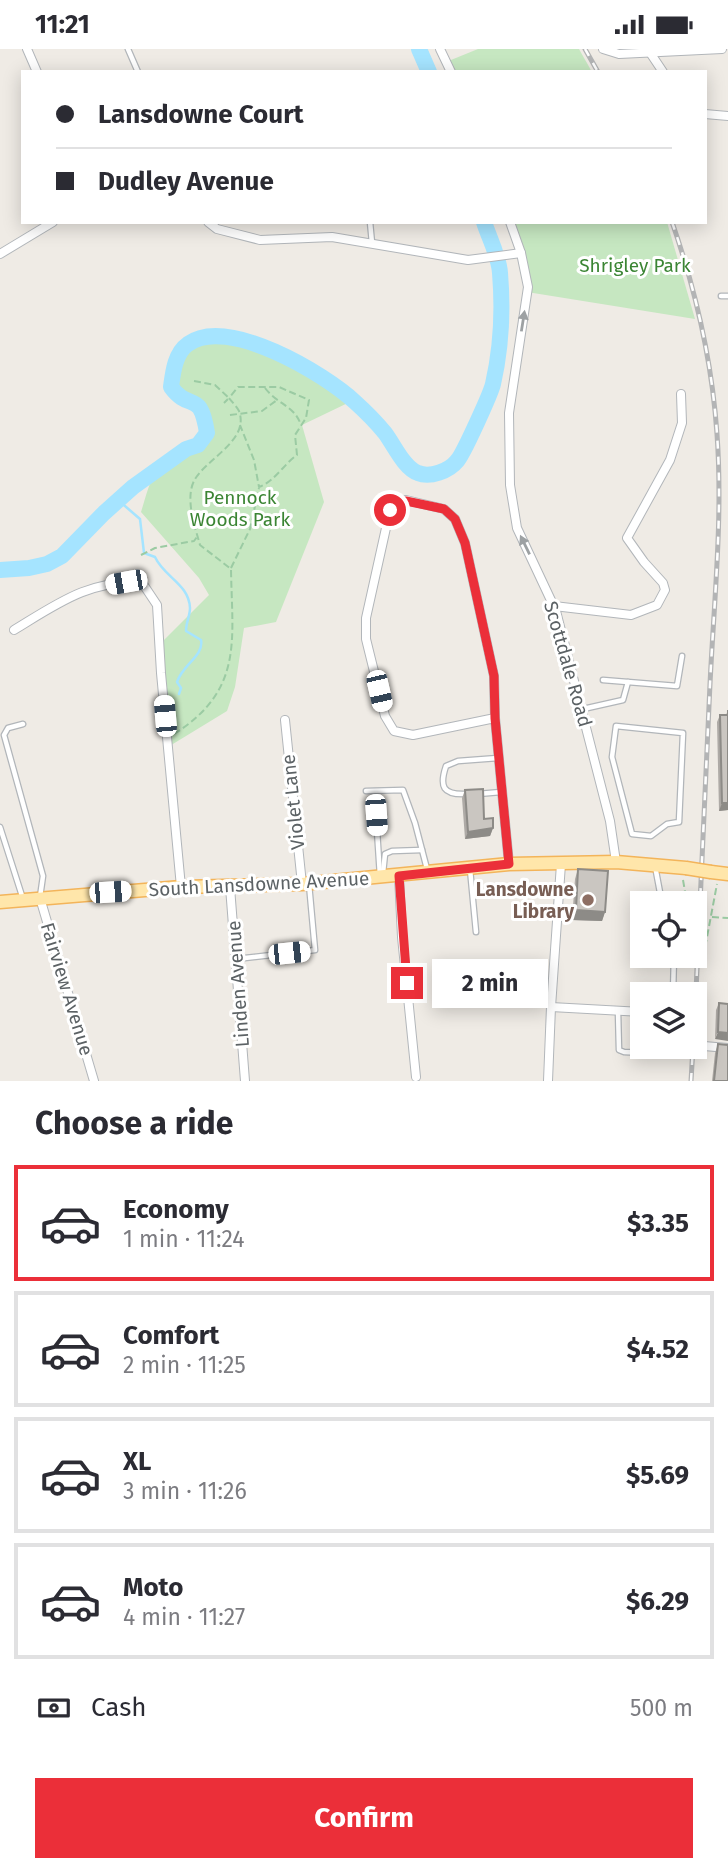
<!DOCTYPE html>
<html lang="en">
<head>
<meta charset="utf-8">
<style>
  :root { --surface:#fff; --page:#f7f7f7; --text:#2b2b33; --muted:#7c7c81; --line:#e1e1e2; --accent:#eb2f39 }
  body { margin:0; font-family:"Fira Sans",sans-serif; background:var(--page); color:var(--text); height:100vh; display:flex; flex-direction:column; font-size:26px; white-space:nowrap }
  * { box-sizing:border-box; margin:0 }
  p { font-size:23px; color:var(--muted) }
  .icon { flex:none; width:38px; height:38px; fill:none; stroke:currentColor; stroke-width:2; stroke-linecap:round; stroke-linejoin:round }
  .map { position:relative; height:1032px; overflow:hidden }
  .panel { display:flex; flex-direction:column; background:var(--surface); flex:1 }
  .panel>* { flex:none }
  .top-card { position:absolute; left:21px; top:21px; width:686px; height:154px; border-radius:0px; box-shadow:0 4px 18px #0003; display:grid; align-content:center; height:154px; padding:0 35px; background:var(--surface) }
  .fabs { position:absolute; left:630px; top:842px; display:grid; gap:14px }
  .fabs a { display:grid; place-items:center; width:77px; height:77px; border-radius:0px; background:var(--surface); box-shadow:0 4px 18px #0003; font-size:35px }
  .end { position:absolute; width:32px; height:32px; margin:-16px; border:9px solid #eb2f39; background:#fff; box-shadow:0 0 0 4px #fff }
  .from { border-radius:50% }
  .bubble { position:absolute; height:49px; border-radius:0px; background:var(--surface); box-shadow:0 4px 18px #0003; font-size:23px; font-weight:700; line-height:49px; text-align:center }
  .car { position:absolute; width:21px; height:42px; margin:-21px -10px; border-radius:9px; box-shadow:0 0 5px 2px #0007; background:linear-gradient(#fff 24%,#345 0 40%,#fff 0 76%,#345 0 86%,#fff 0) }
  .top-card b { display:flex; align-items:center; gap:24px; height:66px; font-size:26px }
  .top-card b+b { border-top:2px solid var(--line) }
  .top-card i { width:18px; height:18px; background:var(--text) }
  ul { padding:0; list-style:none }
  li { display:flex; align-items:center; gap:21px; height:116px; margin:0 14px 10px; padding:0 21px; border:4px solid var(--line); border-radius:0px }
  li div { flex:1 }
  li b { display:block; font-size:26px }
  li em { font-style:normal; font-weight:700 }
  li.on { border-color:var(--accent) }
  li>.icon { width:63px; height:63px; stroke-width:1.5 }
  h2 { padding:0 35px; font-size:32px; line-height:84px }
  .pay { display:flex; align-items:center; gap:18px; height:77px; padding:0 35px; font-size:26px }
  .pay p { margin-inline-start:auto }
  .primary-button { display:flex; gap:14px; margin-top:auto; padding:14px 35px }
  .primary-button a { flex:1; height:80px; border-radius:0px; background:var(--accent); color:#fff; font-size:28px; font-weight:700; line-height:80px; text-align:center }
  .status { display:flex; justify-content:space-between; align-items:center; height:49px; padding:0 35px; background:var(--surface); direction:ltr }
  .status svg { height:19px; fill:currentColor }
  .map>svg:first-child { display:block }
</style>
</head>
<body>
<div class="status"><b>11:21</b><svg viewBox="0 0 49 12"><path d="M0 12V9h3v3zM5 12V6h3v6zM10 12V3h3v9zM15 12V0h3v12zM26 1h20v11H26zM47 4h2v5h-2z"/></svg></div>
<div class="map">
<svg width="728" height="1032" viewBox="0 0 728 1032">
  <rect width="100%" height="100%" fill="#efebe5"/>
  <!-- green -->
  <g fill="#c6e7c1">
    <path d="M478 0H579L592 23H451L446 13Z"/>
    <path d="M510 173H667L695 270 527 243Z"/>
    <path d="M214 286C276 298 303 315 354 351L302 376 324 453 276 573 244 579 235 638 227 662 168 698 159 596 209 546 199 529 141 463C145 451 149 431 158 421 172 405 196 402 207 384L202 358 196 353 178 347 171 338C174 305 181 293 214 286Z"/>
  </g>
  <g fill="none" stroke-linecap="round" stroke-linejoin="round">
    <!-- stream -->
    <path stroke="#a5e4ff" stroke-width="2.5" d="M118 451 140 470 144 504 155 508C164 528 189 535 190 559 190 567 186 573 186 582L201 591C204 607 183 615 177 633L181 639 179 645"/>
    <!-- river -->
    <g stroke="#a5e4ff" stroke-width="16">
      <path d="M419 0 429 23"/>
      <path d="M0 521 29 519 47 515 62 507 104 464 133 438 186 400 198 396 207 384C200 339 190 364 171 338 173 323 175 304 188 295 227 266 325 325 355 353 365 362 376 373 385 384 394 396 404 419 418 424 430 429 449 422 457 412 463 406 491 344 493 335 501 300 503 260 500 224 499 207 489 189 484 173"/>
    </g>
    <!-- lane casing -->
    <g stroke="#b2b6ba" stroke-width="7">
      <g id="lane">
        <path d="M128 0 138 23"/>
        <path d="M370 173 372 194"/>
        <path d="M721 247H728"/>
        <path d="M603 631 677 637 682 607"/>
        <path d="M583 660 623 651 628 633"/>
        <path d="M23 675 8 679 4 686 43 827 40 848"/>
        <path d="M616 677 683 684 679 773 667 775 651 787 632 785 612 708Z"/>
        <path d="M366 742 403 741 415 774 427 820"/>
        <path d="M466 745C443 746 439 738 446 717L458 712 498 709"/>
        <path d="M478 745 501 743"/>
        <path d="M376 766 380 827"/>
        <path d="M0 778 23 850"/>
        <path d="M655 817 662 854"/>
        <path d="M470 820 476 883"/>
        <path d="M383 824 385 805 392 802 422 801"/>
        <path d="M236 910 315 901 309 835"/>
        <path d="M673 945 674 906"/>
        <path d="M618 962 619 1001 624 1003 666 1005"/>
      </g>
    </g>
    <!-- street casing -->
    <g stroke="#b2b6ba" stroke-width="10">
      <g id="street">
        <path d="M27 0 37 23"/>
        <path d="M440 0 451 23"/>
        <path d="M603 0 619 5 722 0"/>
        <path d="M651 5 663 23"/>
        <path d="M705 65 728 67"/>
        <path d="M208 173 217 180 260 191 332 188 468 211 521 204"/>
        <path d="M510 173 521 204 528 238 509 364 510 436 517 479 556 562 610 772 616 813"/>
        <path d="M0 205 53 173"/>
        <path d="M554 557 631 566 657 556 665 541 663 534 644 513 627 489 670 411 682 374 681 345"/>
        <path d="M14 581C55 556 93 528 143 535L157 556 161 624 181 838"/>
        <path d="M495 669 413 686 394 682 385 667 366 590V569L390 461 396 452 406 451 444 460 455 470 465 494 494 627 495 669 509 815"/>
        <path d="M285 671 302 835"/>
        <path d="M399 827 402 888 416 1028"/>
        <path d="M230 838 245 1032"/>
        <path d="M40 849 94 1032"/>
        <path d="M551 958 642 963"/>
        <path d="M704 997 728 999"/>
        <path d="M548 1032 551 958 561 815"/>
      </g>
    </g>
    <!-- primary casing -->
    <g stroke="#f3b45a" stroke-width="15">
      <g id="primary">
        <path d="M711 823 728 825"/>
        <path d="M0 853 181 838 302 835 509 815 616 813 686 819"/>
      </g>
    </g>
    <!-- path -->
    <g stroke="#9bcba3" stroke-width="2" stroke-dasharray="7 3.5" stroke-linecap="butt">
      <path d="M194 332 215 336 229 349 224 354"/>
      <path d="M265 339C278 356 294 356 301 376"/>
      <path d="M230 366 262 362 277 351"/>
      <path d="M141 506 155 499 194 492 197 488"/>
      <path d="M231 519 250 480 259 439"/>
      <path d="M174 685C244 641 232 591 231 520L200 496C195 478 185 450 194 432 205 410 250 392 239 362 237 358 232 353 229 349L238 338H279L309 351 306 369 295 386 297 406C284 415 274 433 259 438L254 411 240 376"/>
      <path d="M683 831 687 854"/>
      <path d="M712 868 728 869"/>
      <path d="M700 904H704L717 835"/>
    </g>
    <!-- lane -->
    <use href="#lane" stroke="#fff" stroke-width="4.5"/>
    <!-- street -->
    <use href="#street" stroke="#fff" stroke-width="8"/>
    <!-- primary -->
    <use href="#primary" stroke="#ffe6aa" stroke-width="12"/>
    <!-- rail casing -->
    <g stroke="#b3b4b5" stroke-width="5">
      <g id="rail">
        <path d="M585 0 598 23"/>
        <path d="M672 173C696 242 712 313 717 385 723 468 714 552 710 635 705 745 700 854 695 964"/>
        <path d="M691 1032 693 998"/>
      </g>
    </g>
    <!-- rail -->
    <use href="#rail" stroke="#fff" stroke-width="2.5" stroke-dasharray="8" stroke-linecap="butt"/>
    <!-- primary-bridge casing -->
    <g stroke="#f3b45a" stroke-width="15" stroke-linecap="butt">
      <path id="primary-bridge" d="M686 819 711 823"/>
    </g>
    <!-- primary-bridge -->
    <use href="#primary-bridge" stroke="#ffe6aa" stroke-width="12"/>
  </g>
  <!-- wall -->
  <g fill="#aeaaa6">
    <path d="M728 661V761L719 762 717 673 720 666H726Z"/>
    <path d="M465 741 484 770 493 779 490 787 465 790 462 749Z"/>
    <path d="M578 820 605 863 602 872 572 871 575 830Z"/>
    <path d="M719 954 728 955 715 990 716 961Z"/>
    <path d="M718 995 728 1032H712L715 1004Z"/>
  </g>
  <!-- shaded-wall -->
  <g fill="#8d8b87">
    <path d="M722 754H728V761L719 762Z"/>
    <path d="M493 779 490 787 465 790 468 783Z"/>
    <path d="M576 861 605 863 602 872 572 871Z"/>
    <path d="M718 983 728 984V992L715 990Z"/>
  </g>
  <!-- building -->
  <g fill="#cac6c1" stroke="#8d8b87" stroke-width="2">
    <path d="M728 661V754H722L720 666H728Z"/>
    <path d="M483 740 484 770 493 769V779L468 783 465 741Z"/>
    <path d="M578 820 608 822 605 863 576 861Z"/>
    <path d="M719 954 728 955V984L718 983Z"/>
    <path d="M718 995 728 996V1032H714Z"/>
  </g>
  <!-- one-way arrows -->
  <defs><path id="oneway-solid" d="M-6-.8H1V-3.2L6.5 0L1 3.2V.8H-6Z" transform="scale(1.75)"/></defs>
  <g fill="#9da1a3">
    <use href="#oneway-solid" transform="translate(523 272) rotate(-81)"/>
    <use href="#oneway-solid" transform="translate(525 496) rotate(-116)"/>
  </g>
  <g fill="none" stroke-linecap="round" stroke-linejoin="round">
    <!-- route -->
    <path stroke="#eb2f39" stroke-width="9" d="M390 461 396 452H406L444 460 455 470 465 494 494 627 495 669 509 815 399 827 407 934"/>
  </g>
  <!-- markers -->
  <circle fill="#8d6e63" stroke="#fff" stroke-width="2.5" cx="588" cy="851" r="7"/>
  <g text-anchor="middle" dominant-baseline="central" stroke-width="6" stroke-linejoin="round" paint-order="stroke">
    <!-- park labels -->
    <g font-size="19" fill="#3b8534" stroke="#fff">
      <text x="635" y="216">Shrigley Park</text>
      <text x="240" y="448">Pennock<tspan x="240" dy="22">Woods Park</tspan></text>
    </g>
    <!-- street labels -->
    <g font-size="19" fill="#5c6265" stroke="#fff">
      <text transform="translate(568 615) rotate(74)">Scottdale Road</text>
      <text transform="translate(293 753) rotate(-96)">Violet Lane</text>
      <text transform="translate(259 835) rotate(-3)">South Lansdowne Avenue</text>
      <text transform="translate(238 935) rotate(-94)">Linden Avenue</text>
      <text transform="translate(67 940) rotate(73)">Fairview Avenue</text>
    </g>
    <!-- education labels -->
    <g font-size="19" font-weight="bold" fill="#785e54" stroke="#fff" text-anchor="end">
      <text x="574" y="840">Lansdowne<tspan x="574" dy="22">Library</tspan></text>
    </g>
  </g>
</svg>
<div class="fabs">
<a><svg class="icon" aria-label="locate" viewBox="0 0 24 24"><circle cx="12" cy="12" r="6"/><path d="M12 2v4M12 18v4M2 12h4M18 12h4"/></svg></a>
<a><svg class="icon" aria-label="layers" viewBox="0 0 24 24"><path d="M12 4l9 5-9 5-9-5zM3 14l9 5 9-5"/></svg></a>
</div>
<i class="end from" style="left:390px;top:461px"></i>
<i class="end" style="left:407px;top:934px"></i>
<div class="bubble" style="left:432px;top:910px;width:116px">2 min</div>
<i class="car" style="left:126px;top:533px;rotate:260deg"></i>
<i class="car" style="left:379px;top:642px;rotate:167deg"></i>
<i class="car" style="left:165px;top:667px;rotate:355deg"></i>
<i class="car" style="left:376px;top:766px;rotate:176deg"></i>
<i class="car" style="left:110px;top:843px;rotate:86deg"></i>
<i class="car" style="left:289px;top:904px;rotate:84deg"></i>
<div class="top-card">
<b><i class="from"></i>Lansdowne Court</b>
<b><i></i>Dudley Avenue</b>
</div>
</div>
<section class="panel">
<h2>Choose a ride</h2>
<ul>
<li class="on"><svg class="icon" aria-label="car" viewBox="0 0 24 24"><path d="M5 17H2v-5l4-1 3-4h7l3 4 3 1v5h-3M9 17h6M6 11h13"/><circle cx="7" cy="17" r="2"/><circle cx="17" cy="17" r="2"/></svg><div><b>Economy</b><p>1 min · 11:24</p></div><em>$3.35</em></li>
<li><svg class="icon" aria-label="car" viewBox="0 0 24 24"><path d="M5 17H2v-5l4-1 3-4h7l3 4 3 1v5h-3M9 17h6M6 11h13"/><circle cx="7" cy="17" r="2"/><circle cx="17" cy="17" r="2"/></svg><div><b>Comfort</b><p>2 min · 11:25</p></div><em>$4.52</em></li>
<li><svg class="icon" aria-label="car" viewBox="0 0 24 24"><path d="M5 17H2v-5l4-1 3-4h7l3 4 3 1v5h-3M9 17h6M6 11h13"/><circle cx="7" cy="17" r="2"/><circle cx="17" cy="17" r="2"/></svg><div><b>XL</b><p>3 min · 11:26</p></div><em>$5.69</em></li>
<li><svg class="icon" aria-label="car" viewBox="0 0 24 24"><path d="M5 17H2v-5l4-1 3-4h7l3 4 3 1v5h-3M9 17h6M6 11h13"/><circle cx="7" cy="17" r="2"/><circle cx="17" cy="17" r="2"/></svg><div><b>Moto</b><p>4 min · 11:27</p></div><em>$6.29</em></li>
</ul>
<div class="pay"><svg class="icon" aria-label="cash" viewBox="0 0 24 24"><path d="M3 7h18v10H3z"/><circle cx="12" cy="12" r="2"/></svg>Cash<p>500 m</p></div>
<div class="primary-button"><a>Confirm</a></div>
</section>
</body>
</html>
